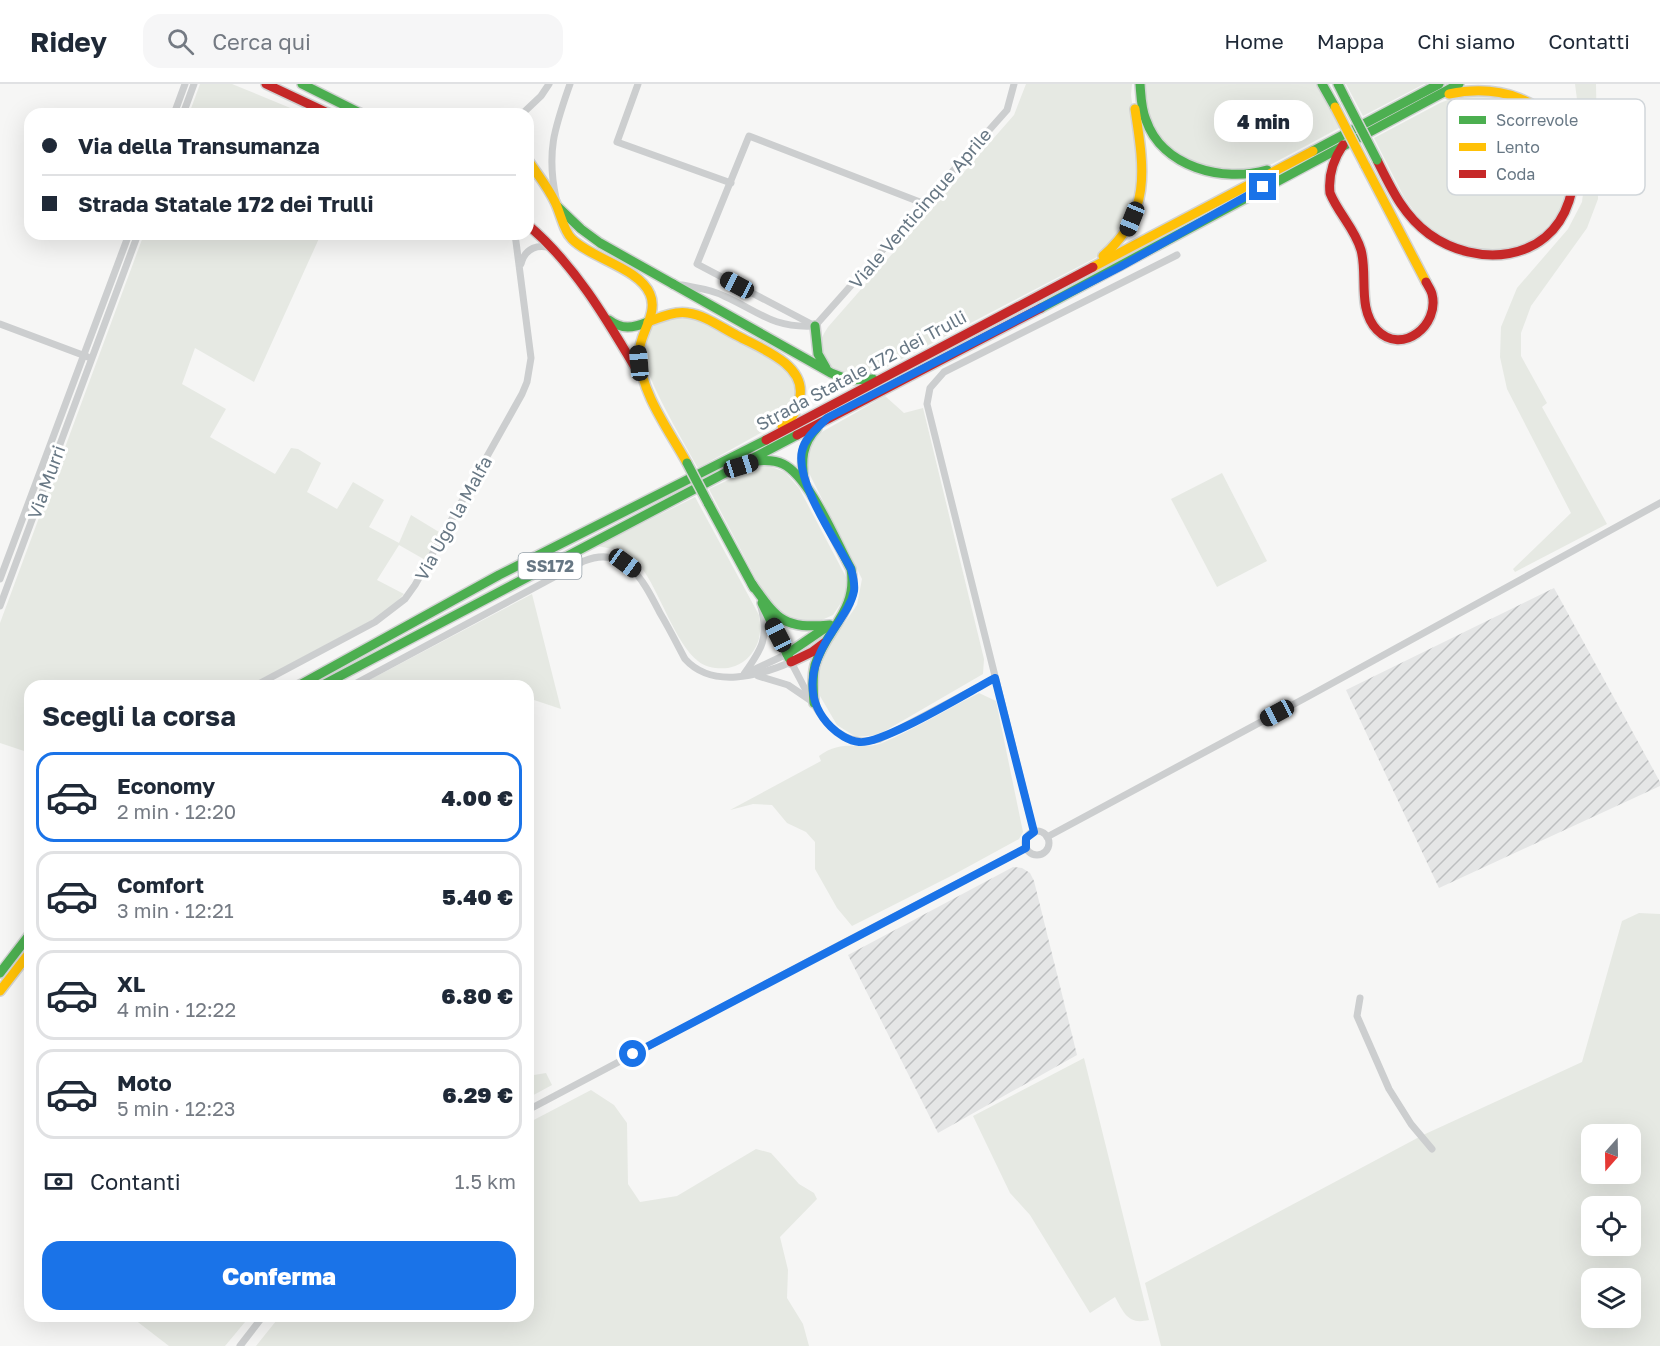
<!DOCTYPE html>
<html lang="it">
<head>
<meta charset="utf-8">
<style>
  :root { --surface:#fff; --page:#f6f6f7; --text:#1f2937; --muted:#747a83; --line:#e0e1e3; --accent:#1a73e8 }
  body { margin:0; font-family:"Golos Text",sans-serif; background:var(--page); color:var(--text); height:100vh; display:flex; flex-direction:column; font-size:22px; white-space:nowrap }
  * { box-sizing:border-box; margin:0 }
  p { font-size:20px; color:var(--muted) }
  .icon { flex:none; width:33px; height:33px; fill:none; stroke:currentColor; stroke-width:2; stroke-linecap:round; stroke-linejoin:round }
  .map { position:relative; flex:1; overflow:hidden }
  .side { position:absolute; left:24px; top:596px; width:510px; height:642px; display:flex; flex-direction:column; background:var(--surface); border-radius:18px; box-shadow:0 6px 24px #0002 }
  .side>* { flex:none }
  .hud { position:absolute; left:24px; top:24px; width:510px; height:132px; border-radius:18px; box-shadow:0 6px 24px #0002; display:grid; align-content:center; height:132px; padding:0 18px; background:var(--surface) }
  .needle { width:39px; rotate:200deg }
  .fabs { position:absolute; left:1581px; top:1040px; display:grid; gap:12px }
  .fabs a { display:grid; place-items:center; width:60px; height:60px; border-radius:12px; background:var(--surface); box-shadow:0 6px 24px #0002; font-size:30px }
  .end { position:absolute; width:27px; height:27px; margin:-14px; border:8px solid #1a73e8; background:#fff; box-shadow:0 0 0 3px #fff }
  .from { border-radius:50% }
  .bubble { position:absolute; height:42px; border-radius:18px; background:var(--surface); box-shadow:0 6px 24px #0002; font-size:20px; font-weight:800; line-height:42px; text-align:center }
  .car { position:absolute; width:18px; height:36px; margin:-18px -9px; border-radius:8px; box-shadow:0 0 4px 2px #0007; background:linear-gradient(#222 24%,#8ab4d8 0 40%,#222 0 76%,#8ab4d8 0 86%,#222 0) }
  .hud b { display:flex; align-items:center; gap:21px; height:57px; font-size:22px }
  .hud b+b { border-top:2px solid var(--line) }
  .hud i { width:15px; height:15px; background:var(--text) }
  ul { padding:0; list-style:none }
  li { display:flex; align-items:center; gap:18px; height:90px; margin:0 12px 9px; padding:0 6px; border:3px solid var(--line); border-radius:18px }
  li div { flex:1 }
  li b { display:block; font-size:22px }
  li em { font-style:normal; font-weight:800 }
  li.active { border-color:var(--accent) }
  li>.icon { width:54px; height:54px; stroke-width:1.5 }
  h2 { padding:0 18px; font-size:27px; line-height:72px }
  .pay { display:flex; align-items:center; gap:15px; height:66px; padding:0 18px; font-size:22px }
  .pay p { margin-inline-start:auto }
  .primary-button { display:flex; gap:12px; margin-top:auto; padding:12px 18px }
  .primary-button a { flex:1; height:69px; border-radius:18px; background:var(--accent); color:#fff; font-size:24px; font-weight:800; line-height:69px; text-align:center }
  header { display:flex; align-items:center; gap:36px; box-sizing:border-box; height:84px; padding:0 30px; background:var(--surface); border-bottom:2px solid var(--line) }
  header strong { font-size:28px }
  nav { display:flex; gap:33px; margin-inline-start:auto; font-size:21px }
  .search { width:420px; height:54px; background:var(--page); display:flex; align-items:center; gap:15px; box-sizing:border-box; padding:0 21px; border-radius:18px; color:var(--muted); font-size:22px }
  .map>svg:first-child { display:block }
</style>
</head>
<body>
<header>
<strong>Ridey</strong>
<div class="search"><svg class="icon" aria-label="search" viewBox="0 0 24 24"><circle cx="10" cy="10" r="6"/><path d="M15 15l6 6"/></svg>Cerca qui</div>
<nav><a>Home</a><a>Mappa</a><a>Chi siamo</a><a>Contatti</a></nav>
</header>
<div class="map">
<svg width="1660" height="1262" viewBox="0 0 1660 1262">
  <defs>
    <pattern id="industrial-furrows" width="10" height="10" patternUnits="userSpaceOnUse" patternTransform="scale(1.5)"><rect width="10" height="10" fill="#e5e6e6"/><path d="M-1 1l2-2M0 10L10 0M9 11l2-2" fill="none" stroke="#bdbfc0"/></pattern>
  </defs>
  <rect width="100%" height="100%" fill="#f6f6f5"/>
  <!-- industrial -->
  <g fill="url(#industrial-furrows)">
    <path d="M1554 504 1660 698V702L1439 804 1346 606Z"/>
    <path d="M1013 783 1022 784 1030 789 1034 797 1077 971 938 1049 848 871Z"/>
  </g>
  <!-- grass -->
  <g fill="#e6e9e3" fill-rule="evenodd">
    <path d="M200 0H232L305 30H189Z"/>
    <path d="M1026 0H1132L1131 11C1136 54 1152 116 1120 152 1114 159 1106 165 1099 172L871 291C850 296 820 285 820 261 820 255 825 248 828 243L1014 31Z"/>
    <path d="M1144 0H1316L1341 43 1270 81 1247 86 1197 81 1160 56 1148 34Z"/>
    <path d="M1346 0H1424L1363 32Z"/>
    <path d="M1575 0H1596L1598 115 1587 144 1531 222 1521 249V272L1547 319 1542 323 1607 440 1515 488 1513 485 1571 429 1507 305 1500 273 1501 243 1517 204 1568 145 1582 118 1586 85Z"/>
    <path d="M1481 10 1531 22 1555 44 1569 73 1571 99 1559 131 1531 159 1488 170 1442 154 1419 134 1404 113 1374 54 1440 19 1453 14Z"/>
    <path d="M144 150H321L254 298 195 264 182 300 226 325 210 353 275 390 291 364 298 365 321 379 307 408 337 425 353 398 384 416 369 443 399 459 411 431 439 448 438 457 427 477 399 461 377 496 404 510 387 528 251 601 30 602V669L0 659V539Z"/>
    <path d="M674 231 692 233 780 279 794 295 796 319 780 338 698 384C686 362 641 287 643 266 645 246 656 238 674 231Z"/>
    <path d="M885 312 904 329 923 324 984 575 983 590 878 651 856 653 837 641 820 612 818 588 830 560 857 521 862 495 806 383 808 364 820 349Z"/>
    <path d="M766 381 785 388 799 404 846 493 847 506 845 513 833 531 815 539 796 540 768 518 709 405 756 383Z"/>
    <path d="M1222 389 1267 477 1217 503 1171 415Z"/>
    <path d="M695 413 759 531C761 544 761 555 754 566 748 576 739 582 728 584 718 585 706 584 698 577 676 561 659 506 641 483 628 465 617 466 597 462Z"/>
    <path d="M532 510 561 625 528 614V602L489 601 472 596 463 602H358Z"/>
    <path d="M979 609 996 617 1023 748 1019 755 953 791 852 842 837 824 815 785V758L806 748 787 739 772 721 753 720 730 726 821 677 819 672C843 654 862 667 882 659 915 645 947 625 979 609Z"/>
    <path d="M1639 829 1660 830V1262H1161L1145 1199 1423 1051 1582 978 1622 837ZM1592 1050H1630V1089H1592ZM1592 1122H1630V1161H1592ZM1592 1194H1630V1233H1592Z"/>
    <path d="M1084 974 1149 1236C1128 1241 1124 1229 1115 1213L1090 1229 1030 1131 1010 1109 973 1032Z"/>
    <path d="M546 989 552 1001 528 1014V992Z"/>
    <path d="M591 1006 614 1021 627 1039 628 1100 640 1118 677 1112 756 1065 771 1069 799 1100 814 1109 817 1115 780 1153 788 1186 787 1214 803 1240 809 1262H256L280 1232H528V1039Z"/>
    <path d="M130 1232H250L225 1262H169Z"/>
  </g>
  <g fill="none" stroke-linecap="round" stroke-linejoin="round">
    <!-- fast casing -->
    <g stroke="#d2d3d3" stroke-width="12">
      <g id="fast">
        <path d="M302 0 362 30"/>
        <path d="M1140 0C1141 12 1141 25 1146 36 1162 83 1223 99 1267 86"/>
        <path d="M1322 0 1335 23"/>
        <path d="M1338 0 1346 16"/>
        <path d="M1313 67 1439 0"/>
        <path d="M558 123 581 145 600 159 673 200"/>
        <path d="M673 200 831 289 849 296 873 295"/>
        <path d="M1041 224 1459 0"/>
        <path d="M609 236C622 246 633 244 648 238"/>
        <path d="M815 242 818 270 826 284"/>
        <path d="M756 377C766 376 775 376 783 380 810 393 836 458 851 485 858 527 826 545 815 581 812 593 813 606 814 619"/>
        <path d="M804 397C801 376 802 360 817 344"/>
        <path d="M708 419 754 504"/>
        <path d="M752 500C778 536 783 545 830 541"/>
        <path d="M762 519 789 574"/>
        <path d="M787 570 828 542"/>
        <path d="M298 602 499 491 766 356"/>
        <path d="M321 602 797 351"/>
        <path d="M0 889 30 850"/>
      </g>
    </g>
    <!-- slow casing -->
    <g stroke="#d2d3d3" stroke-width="12">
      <g id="slow">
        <path d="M1449 10C1498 0 1548 14 1569 63"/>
        <path d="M528 76C537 90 548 103 555 118 561 130 563 146 572 155 592 175 639 184 650 210 659 230 638 251 639 271 641 310 669 346 687 379"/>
        <path d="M1365 81 1426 198"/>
        <path d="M1103 172C1152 129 1144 84 1135 25"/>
        <path d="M1093 183 1313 67"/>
        <path d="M648 238C661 233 674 227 688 229 705 231 722 244 738 252 760 264 805 280 800 312 799 325 793 334 782 342"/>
        <path d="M0 907 30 868"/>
      </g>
    </g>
    <!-- jam casing -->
    <g stroke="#d2d3d3" stroke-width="12">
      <g id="jam">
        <path d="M266 0 330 30"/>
        <path d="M1343 61C1333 76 1328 91 1330 109 1338 129 1355 145 1361 166 1368 191 1357 225 1377 246 1402 272 1440 241 1432 210 1431 206 1428 202 1426 198"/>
        <path d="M1377 76C1391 104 1403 131 1429 150 1476 184 1549 179 1569 117 1575 98 1576 81 1569 63"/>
        <path d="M528 141C576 182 607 236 639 290"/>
        <path d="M797 351 1041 224"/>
        <path d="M766 356 1093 183"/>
        <path d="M791 578 812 568 824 559"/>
      </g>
    </g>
    <!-- street -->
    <g stroke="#cccecf" stroke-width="7">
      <path d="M638 0 617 58 731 99"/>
      <path d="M174 30 185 0"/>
      <path d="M183 30 194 0"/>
      <path d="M522 30 541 12 549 0"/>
      <path d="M556 114C546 67 555 43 570 0"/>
      <path d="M521 180C525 164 538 159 554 165"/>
      <path d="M682 201C697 204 711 205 724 212 758 227 772 244 813 242"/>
      <path d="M0 240 88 273"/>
      <path d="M815 242 697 180 749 52 925 120"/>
      <path d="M815 242 1007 26 1014 0"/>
      <path d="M0 495 129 150"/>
      <path d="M0 522 138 150"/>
      <path d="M747 589 787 570"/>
      <path d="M744 590C762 565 769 554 761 523"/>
      <path d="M758 592 788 601 810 616"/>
      <path d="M255 602 375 538 405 515 415 501 522 310 527 298 531 274 515 150"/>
      <path d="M351 602 584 477C626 460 644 498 660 529 669 544 677 560 685 575 712 605 759 592 791 578 811 614 829 668 880 655L995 594"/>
      <circle cx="1037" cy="759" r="12"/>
      <path d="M1034 748 927 320 930 304 944 288 1177 171"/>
      <path d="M1047 753 1309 612 1660 419"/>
      <path d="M1360 914 1357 932 1389 1005 1411 1040 1432 1065"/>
      <path d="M528 1026 843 859 1026 764"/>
      <path d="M240 1262 263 1232"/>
    </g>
    <!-- fast -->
    <use href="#fast" stroke="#4caf50" stroke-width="9"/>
    <!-- slow -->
    <use href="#slow" stroke="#ffc107" stroke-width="9"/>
    <!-- jam -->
    <use href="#jam" stroke="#c62828" stroke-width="9"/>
    <!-- fast-bridge casing -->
    <g stroke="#d2d3d3" stroke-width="12" stroke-linecap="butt">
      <g id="fast-bridge">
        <path d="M1346 16 1377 76"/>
        <path d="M687 379 708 419"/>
      </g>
    </g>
    <!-- slow-bridge casing -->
    <g stroke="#d2d3d3" stroke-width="12" stroke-linecap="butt">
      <path id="slow-bridge" d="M1335 23 1365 81"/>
    </g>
    <!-- fast-bridge -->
    <use href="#fast-bridge" stroke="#4caf50" stroke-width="9"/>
    <!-- slow-bridge -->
    <use href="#slow-bridge" stroke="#ffc107" stroke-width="9"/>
  </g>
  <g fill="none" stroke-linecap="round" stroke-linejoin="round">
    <!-- route -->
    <path stroke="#1a73e8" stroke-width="8" d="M633 970 1026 764V754L1034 748 995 594C970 607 882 661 859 658 849 657 838 650 831 643 802 614 811 579 832 548 840 535 851 522 854 507 855 500 853 492 851 485 836 457 795 397 802 367 805 353 818 344 827 334L1120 183 1263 103"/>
  </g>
  <g text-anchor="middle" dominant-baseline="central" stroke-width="6" stroke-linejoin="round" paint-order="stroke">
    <!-- shield labels -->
    <rect fill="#fff" stroke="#95a0a9" stroke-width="1.5" x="518.5" y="469" width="63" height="26" rx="4.5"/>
    <g font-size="16" font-weight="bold" fill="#677784">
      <text x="550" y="482">SS172</text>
    </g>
    <!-- street labels -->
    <g font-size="18" fill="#677784" stroke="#fff">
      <text transform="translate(920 124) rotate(-49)">Viale Venticinque Aprile</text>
      <text transform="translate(861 286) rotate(-28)">Strada Statale 172 dei Trulli</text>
      <text transform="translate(46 398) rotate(-70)">Via Murri</text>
      <text transform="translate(453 434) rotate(-61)">Via Ugo la Malfa</text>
    </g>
  </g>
  <!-- legend -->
  <rect x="1447" y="15" width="198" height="96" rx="9" fill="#fff" stroke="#d1d6da" stroke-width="1.5"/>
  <rect x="1459" y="32" width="27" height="8" fill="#4caf50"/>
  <rect x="1459" y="59" width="27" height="8" fill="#ffc107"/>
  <rect x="1459" y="86" width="27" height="8" fill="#c62828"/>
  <g font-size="16" fill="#677784">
    <text x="1496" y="42">Scorrevole</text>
    <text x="1496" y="69">Lento</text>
    <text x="1496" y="96">Coda</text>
  </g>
</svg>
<div class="fabs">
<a><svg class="needle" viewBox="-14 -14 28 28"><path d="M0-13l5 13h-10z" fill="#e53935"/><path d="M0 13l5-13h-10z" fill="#747a83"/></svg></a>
<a><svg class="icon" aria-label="locate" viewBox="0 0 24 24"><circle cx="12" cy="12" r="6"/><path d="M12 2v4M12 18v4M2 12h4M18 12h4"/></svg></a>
<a><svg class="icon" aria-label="layers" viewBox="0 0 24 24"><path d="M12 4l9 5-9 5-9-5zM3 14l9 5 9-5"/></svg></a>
</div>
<i class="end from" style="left:633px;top:970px"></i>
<i class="end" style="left:1263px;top:103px"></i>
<div class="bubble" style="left:1214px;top:16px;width:99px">4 min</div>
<i class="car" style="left:1132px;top:135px;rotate:202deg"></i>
<i class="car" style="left:737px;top:201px;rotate:298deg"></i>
<i class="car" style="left:639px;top:279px;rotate:355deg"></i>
<i class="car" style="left:741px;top:382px;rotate:73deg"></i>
<i class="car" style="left:625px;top:479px;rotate:126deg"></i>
<i class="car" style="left:778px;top:551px;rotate:333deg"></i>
<i class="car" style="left:1277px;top:629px;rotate:242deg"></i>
<div class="hud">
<b><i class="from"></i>Via della Transumanza</b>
<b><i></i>Strada Statale 172 dei Trulli</b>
</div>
<section class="side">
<h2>Scegli la corsa</h2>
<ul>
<li class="active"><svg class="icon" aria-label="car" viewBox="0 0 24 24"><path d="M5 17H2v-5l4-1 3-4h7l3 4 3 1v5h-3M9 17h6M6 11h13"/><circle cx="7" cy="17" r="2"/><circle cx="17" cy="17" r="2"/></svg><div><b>Economy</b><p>2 min · 12:20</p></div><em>4.00 €</em></li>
<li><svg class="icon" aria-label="car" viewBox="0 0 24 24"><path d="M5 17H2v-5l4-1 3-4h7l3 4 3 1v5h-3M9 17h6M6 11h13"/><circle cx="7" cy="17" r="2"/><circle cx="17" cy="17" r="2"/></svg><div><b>Comfort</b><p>3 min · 12:21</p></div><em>5.40 €</em></li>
<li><svg class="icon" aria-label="car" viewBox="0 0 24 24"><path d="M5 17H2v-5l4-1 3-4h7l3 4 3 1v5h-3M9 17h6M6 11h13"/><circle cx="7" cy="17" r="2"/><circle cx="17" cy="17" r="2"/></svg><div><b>XL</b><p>4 min · 12:22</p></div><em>6.80 €</em></li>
<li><svg class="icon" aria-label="car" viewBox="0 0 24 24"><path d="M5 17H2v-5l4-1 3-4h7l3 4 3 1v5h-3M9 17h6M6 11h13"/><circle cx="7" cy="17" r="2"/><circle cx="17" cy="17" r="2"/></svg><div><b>Moto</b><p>5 min · 12:23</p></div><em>6.29 €</em></li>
</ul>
<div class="pay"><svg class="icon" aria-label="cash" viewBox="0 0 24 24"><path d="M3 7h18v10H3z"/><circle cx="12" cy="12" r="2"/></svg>Contanti<p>1.5 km</p></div>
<div class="primary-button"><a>Conferma</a></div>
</section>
</div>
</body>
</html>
